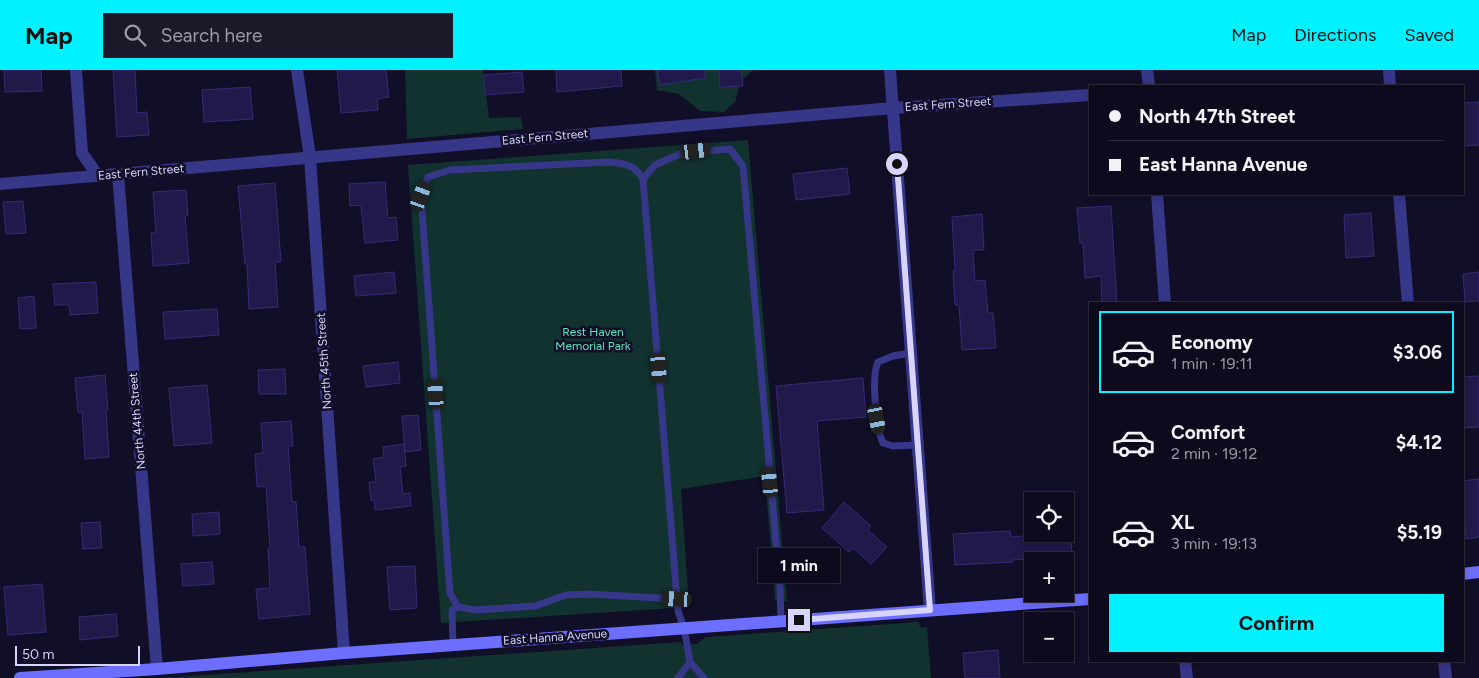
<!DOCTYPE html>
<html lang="en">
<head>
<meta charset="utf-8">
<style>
  :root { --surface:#0d0a1d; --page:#1b182a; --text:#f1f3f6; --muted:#9a9aa4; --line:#2d2b3b; --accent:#00f1ff }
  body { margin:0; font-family:Figtree,sans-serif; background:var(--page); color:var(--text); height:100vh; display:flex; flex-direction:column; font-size:19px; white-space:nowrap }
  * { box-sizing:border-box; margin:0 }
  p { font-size:16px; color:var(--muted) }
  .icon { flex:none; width:28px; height:28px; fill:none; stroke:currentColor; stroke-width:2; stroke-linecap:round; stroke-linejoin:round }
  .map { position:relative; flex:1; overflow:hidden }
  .side { position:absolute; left:1089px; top:232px; width:375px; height:360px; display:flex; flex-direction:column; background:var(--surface); border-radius:0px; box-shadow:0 2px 8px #0003,0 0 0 1px var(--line) }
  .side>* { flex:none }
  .guide { position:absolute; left:1089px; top:15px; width:375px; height:110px; border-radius:0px; box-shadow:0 2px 8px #0003,0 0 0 1px var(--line); display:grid; align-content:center; height:110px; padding:0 20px; background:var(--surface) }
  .controls { position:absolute; left:1024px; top:422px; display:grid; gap:10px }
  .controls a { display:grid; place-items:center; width:50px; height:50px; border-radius:0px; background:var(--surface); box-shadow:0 2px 8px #0003,0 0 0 1px var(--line); font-size:25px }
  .scale { position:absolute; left:15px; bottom:12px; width:125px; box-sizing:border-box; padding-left:5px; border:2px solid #d7d4ff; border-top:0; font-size:14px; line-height:18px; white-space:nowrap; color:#d7d4ff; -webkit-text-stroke:4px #110e27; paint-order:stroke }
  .end { position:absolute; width:22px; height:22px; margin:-11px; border:6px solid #d7d4ff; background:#111; box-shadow:0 0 0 2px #111 }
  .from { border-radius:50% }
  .bubble { position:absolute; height:35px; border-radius:0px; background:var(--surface); box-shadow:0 2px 8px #0003,0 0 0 1px var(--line); font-size:16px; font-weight:700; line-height:35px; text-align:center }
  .car { position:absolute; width:15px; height:30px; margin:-15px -8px; border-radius:6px; box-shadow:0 0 4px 1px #0007; background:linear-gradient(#222 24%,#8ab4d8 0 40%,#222 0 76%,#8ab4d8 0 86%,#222 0) }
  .guide b { display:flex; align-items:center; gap:18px; height:48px; font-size:19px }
  .guide b+b { border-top:1px solid var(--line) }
  .guide i { width:12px; height:12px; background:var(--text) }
  ul { padding:9px 0 0; list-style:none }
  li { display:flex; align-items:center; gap:15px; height:82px; margin:0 10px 8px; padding:0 10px; border:2px solid transparent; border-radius:0px }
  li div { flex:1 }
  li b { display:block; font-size:19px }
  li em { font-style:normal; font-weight:700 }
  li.selected { border-color:var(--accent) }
  li>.icon { width:45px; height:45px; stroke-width:1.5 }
  .primary-button { display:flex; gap:10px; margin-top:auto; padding:10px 20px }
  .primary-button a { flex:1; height:58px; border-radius:0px; background:var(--accent); color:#111; font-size:20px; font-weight:700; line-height:58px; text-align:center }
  header { display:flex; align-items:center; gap:30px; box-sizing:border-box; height:70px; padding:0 25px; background:var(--accent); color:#111 }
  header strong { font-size:24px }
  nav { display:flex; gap:28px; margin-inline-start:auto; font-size:18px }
  .search { width:350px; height:45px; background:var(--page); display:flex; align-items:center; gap:12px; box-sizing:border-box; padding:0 18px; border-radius:0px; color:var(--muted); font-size:19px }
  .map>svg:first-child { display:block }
</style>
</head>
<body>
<header>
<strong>Map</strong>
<div class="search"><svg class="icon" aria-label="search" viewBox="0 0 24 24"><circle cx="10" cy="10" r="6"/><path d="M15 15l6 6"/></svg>Search here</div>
<nav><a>Map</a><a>Directions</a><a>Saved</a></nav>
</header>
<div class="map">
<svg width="1479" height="608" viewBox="0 0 1479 608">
  <rect width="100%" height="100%" fill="#110e27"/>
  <!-- green -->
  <g fill="#11322f">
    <path d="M405 0H483L489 48 521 47 523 59 407 69Z"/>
    <path d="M655 0H753L741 11 735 32 724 42 700 41 679 24 657 20Z"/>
    <path d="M748 70 787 531H775L765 406 681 419 689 537 441 553 408 95Z"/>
    <path d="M919 552 920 558 927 557 931 608H162L681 572 682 575 697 574 706 567Z"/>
  </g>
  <!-- building -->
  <g fill="#211949" stroke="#362a76">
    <path d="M4 0H41L42 21 5 22Z"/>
    <path d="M113 0H135L137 43 147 42 149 65 117 67Z"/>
    <path d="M337 0H386L389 27 377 29 378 40 341 43Z"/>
    <path d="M556 0H621L622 16 557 22Z"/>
    <path d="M657 0H705V8L660 15Z"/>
    <path d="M719 0H741L743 16 720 17Z"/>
    <path d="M522 2 524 22 485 25 484 5Z"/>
    <path d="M250 17 253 49 204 52 202 20Z"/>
    <path d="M1479 32V75L1462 76V33Z"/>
    <path d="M847 98 850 124 796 130 793 104Z"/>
    <path d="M385 112 388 148 396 147 398 170 365 173 361 135 350 136 349 114Z"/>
    <path d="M275 113 281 192H275L278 237 249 239 247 194H245L238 116Z"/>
    <path d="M186 120 188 145 185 146 189 193 153 196 151 163H156L153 122Z"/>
    <path d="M23 131 26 163 6 164 3 132Z"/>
    <path d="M1111 136 1117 234H1102L1101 206 1085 208 1083 173H1080L1077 138Z"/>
    <path d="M1371 143 1374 186 1346 188 1344 145Z"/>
    <path d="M982 144 984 180H973L975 211 985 210 988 243H993L996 278 962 280 959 235H955L953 201H955L952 147Z"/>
    <path d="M394 202 396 223 356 226 354 206Z"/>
    <path d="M1479 202V231L1465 232 1463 204Z"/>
    <path d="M96 212 98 243 70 245 69 235H55L53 214Z"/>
    <path d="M34 226 36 258 20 259 18 228Z"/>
    <path d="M217 239 219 265 165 269 163 242Z"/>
    <path d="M398 292 400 313 366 317 363 296Z"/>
    <path d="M285 299 286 324H259L258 300Z"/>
    <path d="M105 305 108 340H106L109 387 85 389 82 342H78L75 308Z"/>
    <path d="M1479 306V357L1462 358V307Z"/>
    <path d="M863 308 866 347 817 351 824 440 787 443 776 316Z"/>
    <path d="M207 315 212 373 174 376 169 318Z"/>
    <path d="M418 345 421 380 405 382 402 346Z"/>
    <path d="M291 351 293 376H288L292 432H296L299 477H305L310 544 259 549 256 519 270 518 268 479H270L266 416 257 417 255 384 263 383 261 353Z"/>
    <path d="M404 374 406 396 400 397 403 424 410 423 411 436 375 440 374 430 371 431 369 412H376L373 389 384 387 383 377Z"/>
    <path d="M1479 409V467L1466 469 1462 411Z"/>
    <path d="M844 432 871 456 868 460 887 477 871 494 853 478 849 482 822 458Z"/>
    <path d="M219 442 220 464 193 466 192 444Z"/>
    <path d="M100 452 102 478 83 479 81 453Z"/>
    <path d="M1010 461 1011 467 1071 462 1072 486 1012 490 1013 492 955 495 953 464Z"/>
    <path d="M212 492 214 514 183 516 181 494Z"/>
    <path d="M415 496 417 538 390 540 387 497Z"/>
    <path d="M42 514 46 562 8 565 4 517Z"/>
    <path d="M116 544 118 566 80 570 79 547Z"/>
    <path d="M998 580 1000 608H965L963 583Z"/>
  </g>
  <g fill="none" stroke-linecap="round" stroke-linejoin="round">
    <!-- lane -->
    <g stroke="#373789" stroke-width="7">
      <path d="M643 109 655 95 682 83 730 79 743 96 780 518 781 551"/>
      <path d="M911 283 893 286 878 292C871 307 876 358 883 373L893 376 918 375"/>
      <path d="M677 529 589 524 566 525 535 536 476 540 458 537 450 523 421 126 428 107 450 100 609 92C627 94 633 94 643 109L677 529 678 541 684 558 690 592 678 608"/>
      <path d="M453 575 452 540 458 537"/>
      <path d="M690 592 704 608"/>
    </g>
    <!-- street -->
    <g stroke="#373789" stroke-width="12">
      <path d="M76 0 82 83 98 106"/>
      <path d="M297 0 310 87 344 583"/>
      <path d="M890 0 930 540"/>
      <path d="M1147 0 1149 16"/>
      <path d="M1389 0 1390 16"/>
      <path d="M118 104 157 599"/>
      <path d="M0 114 893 38 1090 25"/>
      <path d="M1157 124 1165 234"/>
      <path d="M1399 124 1408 234"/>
      <path d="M1185 591 1187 608"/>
      <path d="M1444 591 1446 608"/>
    </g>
    <!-- secondary -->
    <g stroke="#6b6eff" stroke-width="12">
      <path d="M1462 504 1479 502"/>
      <path d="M20 608 157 599 344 583 1090 529"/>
    </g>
  </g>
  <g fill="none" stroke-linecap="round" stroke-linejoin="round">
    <!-- route -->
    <path stroke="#d7d4ff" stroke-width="6" d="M799 550 930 540 897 94"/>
  </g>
  <g text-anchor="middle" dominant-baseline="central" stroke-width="5" stroke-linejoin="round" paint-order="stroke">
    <!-- street labels -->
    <g font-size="12" fill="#d7d4ff" stroke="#110e27">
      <text transform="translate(948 34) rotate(-4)">East Fern Street</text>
      <text transform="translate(545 67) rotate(-5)">East Fern Street</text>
      <text transform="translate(141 102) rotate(-5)">East Fern Street</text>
      <text transform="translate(324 291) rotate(-94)">North 45th Street</text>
      <text transform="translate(137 351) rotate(-95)">North 44th Street</text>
      <text transform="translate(555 567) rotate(-4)">East Hanna Avenue</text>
    </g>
    <!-- park labels -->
    <g font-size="12" fill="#59e6bd" stroke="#110e27">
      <text x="593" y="262">Rest Haven<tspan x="593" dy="14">Memorial Park</tspan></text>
    </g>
  </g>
</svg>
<div class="controls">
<a><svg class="icon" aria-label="locate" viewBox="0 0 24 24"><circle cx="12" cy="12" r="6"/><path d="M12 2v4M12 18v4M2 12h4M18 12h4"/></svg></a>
<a>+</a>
<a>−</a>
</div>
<div class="scale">50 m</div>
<i class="end from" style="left:897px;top:94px"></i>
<i class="end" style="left:799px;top:550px"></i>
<div class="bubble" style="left:758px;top:478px;width:82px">1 min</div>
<i class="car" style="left:696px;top:81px;rotate:83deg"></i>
<i class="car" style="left:421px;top:126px;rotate:20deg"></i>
<i class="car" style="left:659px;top:298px;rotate:175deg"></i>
<i class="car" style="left:436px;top:324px;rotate:356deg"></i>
<i class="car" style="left:877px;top:349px;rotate:169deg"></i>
<i class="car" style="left:770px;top:412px;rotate:355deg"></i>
<i class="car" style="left:677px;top:529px;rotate:273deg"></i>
<div class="guide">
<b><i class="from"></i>North 47th Street</b>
<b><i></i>East Hanna Avenue</b>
</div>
<section class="side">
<ul>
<li class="selected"><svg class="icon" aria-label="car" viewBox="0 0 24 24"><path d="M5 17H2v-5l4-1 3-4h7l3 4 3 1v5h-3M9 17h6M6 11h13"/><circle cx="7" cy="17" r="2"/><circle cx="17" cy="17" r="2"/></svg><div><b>Economy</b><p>1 min · 19:11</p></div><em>$3.06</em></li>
<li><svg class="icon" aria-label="car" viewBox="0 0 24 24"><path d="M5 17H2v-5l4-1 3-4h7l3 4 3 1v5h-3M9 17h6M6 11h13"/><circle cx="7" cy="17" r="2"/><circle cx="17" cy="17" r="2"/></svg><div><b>Comfort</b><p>2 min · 19:12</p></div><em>$4.12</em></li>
<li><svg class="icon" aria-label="car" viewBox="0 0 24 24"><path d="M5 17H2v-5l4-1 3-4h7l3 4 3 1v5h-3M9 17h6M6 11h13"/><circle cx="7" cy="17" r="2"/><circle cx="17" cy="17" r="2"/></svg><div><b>XL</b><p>3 min · 19:13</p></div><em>$5.19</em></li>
</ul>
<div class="primary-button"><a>Confirm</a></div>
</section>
</div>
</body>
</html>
